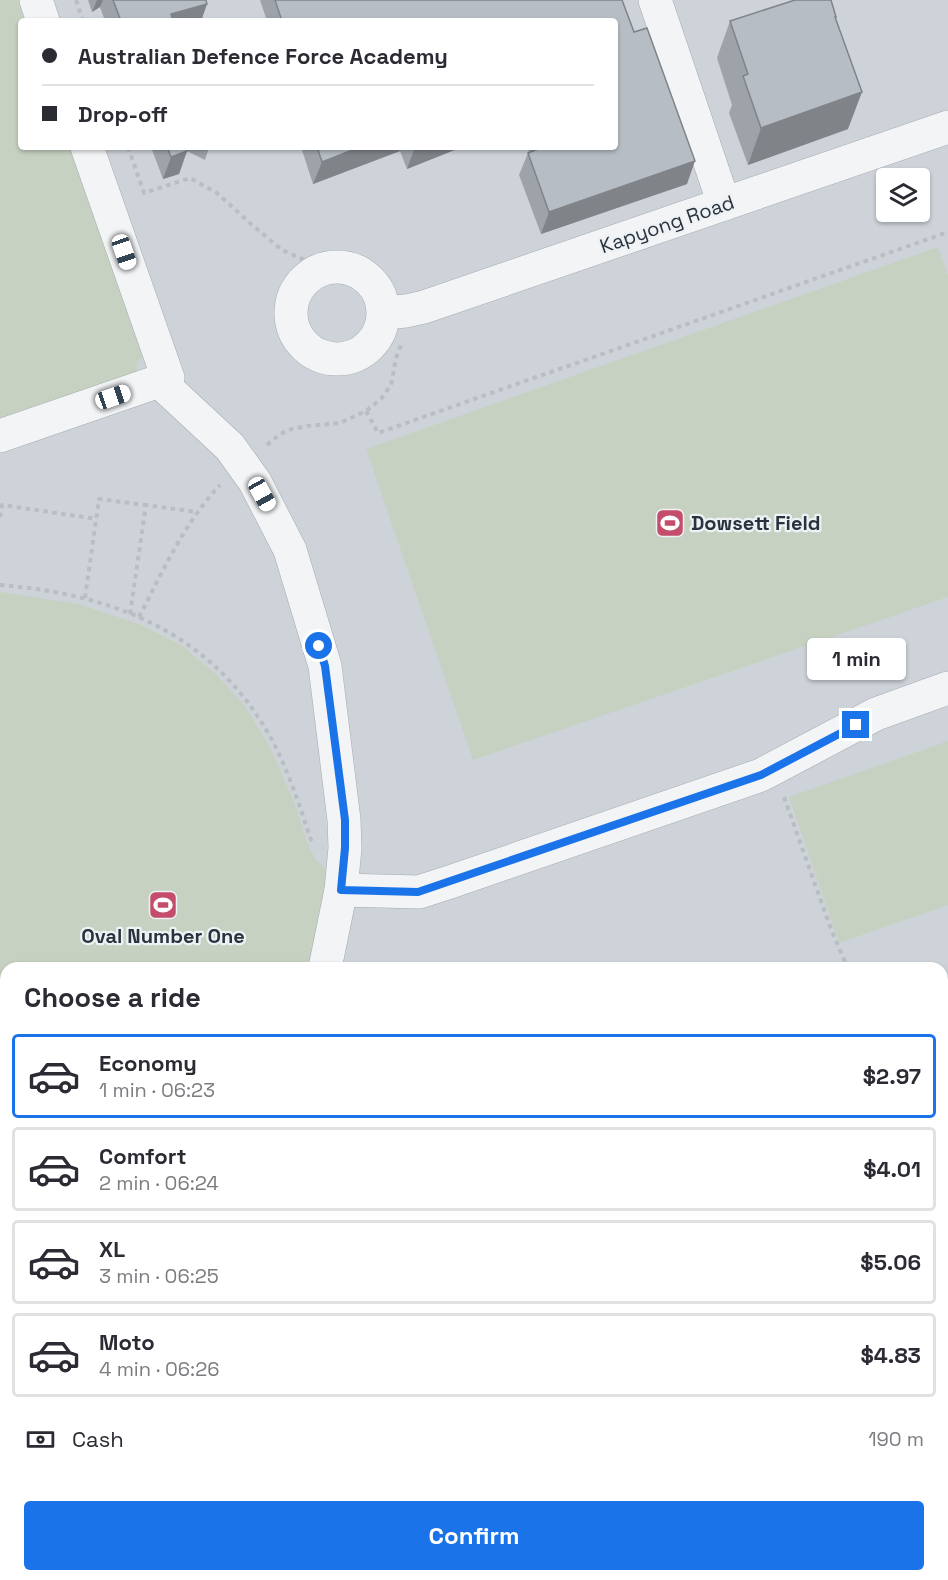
<!DOCTYPE html>
<html lang="en">
<head>
<meta charset="utf-8">
<style>
  :root { --surface:#fff; --page:#f2f2f3; --text:#2b2b33; --muted:#7c7c81; --line:#e1e1e2; --accent:#1a73e8 }
  body { margin:0; font-family:"Space Grotesk",sans-serif; background:var(--page); color:var(--text); height:100vh; display:flex; flex-direction:column; font-size:22px; white-space:nowrap }
  * { box-sizing:border-box; margin:0 }
  p { font-size:20px; color:var(--muted) }
  .icon { flex:none; width:33px; height:33px; fill:none; stroke:currentColor; stroke-width:2; stroke-linecap:round; stroke-linejoin:round }
  .map { position:relative; flex:1; overflow:hidden }
  .sheet { position:absolute; left:0px; top:962px; width:948px; height:620px; display:flex; flex-direction:column; background:var(--surface); border-radius:18px 18px 0 0; box-shadow:0 2px 4px #0004 }
  .sheet>* { flex:none }
  .banner { position:absolute; left:18px; top:18px; width:600px; height:132px; border-radius:6px; box-shadow:0 2px 4px #0004; display:grid; align-content:center; height:132px; padding:0 24px; background:var(--surface) }
  .controls { position:absolute; left:876px; top:168px; display:grid; gap:12px }
  .controls a { display:grid; place-items:center; width:54px; height:54px; border-radius:6px; background:var(--surface); box-shadow:0 2px 4px #0004; font-size:30px }
  .end { position:absolute; width:27px; height:27px; margin:-14px; border:8px solid #1a73e8; background:#fff; box-shadow:0 0 0 3px #fff }
  .from { border-radius:50% }
  .bubble { position:absolute; height:42px; border-radius:6px; background:var(--surface); box-shadow:0 2px 4px #0004; font-size:20px; font-weight:600; line-height:42px; text-align:center }
  .car { position:absolute; width:18px; height:36px; margin:-18px -9px; border-radius:8px; box-shadow:0 0 4px 2px #0007; background:linear-gradient(#fff 24%,#345 0 40%,#fff 0 76%,#345 0 86%,#fff 0) }
  .banner b { display:flex; align-items:center; gap:21px; height:57px; font-size:22px }
  .banner b+b { border-top:2px solid var(--line) }
  .banner i { width:15px; height:15px; background:var(--text) }
  ul { padding:0; list-style:none }
  li { display:flex; align-items:center; gap:18px; height:84px; margin:0 12px 9px; padding:0 12px; border:3px solid var(--line); border-radius:6px }
  li div { flex:1 }
  li b { display:block; font-size:22px }
  li em { font-style:normal; font-weight:600 }
  li.selected { border-color:var(--accent) }
  li>.icon { width:54px; height:54px; stroke-width:1.5 }
  h2 { padding:0 24px; font-size:27px; line-height:72px }
  .pay { display:flex; align-items:center; gap:15px; height:66px; padding:0 24px; font-size:22px }
  .pay p { margin-inline-start:auto }
  .cta { display:flex; gap:12px; margin-top:auto; padding:12px 24px }
  .cta a { flex:1; height:69px; border-radius:6px; background:var(--accent); color:#fff; font-size:24px; font-weight:600; line-height:69px; text-align:center }
  .map>svg:first-child { display:block }
</style>
</head>
<body>
<div class="map">
<svg width="948" height="1580" viewBox="0 0 948 1580">
  <rect width="100%" height="100%" fill="#dfe3e7"/>
  <!-- built -->
  <path fill="#cdd3d9" fill-rule="evenodd" d="M0 0H948V1027L942 1031V968H6V1342L0 1343ZM21 21H615V147H21ZM886 178H920V212H886Z"/>
  <!-- green -->
  <g fill="#c7d1c1">
    <path d="M0 0H27L34 21H21V147H77L147 351 137 363 136 379 0 427Z"/>
    <path d="M938 247 948 276V597L473 760 366 449Z"/>
    <path d="M0 592 78 604 139 624 181 645 217 675 244 705 269 745 293 799 309 848 317 861 330 873 313 967 6 968V1214H0Z"/>
    <path d="M948 741V905L839 943 789 797Z"/>
    <path d="M6 1382V1575H459L456 1580H0V1383Z"/>
  </g>
  <g fill="none" stroke-linecap="round" stroke-linejoin="round">
    <!-- minor casing -->
    <g stroke="#a5abb1" stroke-width="34">
      <g id="minor">
        <path d="M36 0 43 21"/>
        <path d="M655 0 724 204"/>
        <circle cx="337" cy="313" r="46"/>
        <path d="M384 313 406 311 424 307 948 127"/>
        <path d="M159 381 230 447 255 482 290 550 325 666 344 820 345 848 341 890 325 968"/>
        <path d="M0 436 168 378 87 147"/>
        <path d="M341 890 419 892 450 882 761 775 876 714 948 688"/>
        <path d="M0 1360 6 1359"/>
      </g>
    </g>
    <!-- major casing -->
    <g stroke="#9fa9b2" stroke-width="34">
      <g id="major">
        <path d="M942 1120 948 1116"/>
        <path d="M514 1580 517 1575"/>
      </g>
    </g>
    <!-- path -->
    <g stroke="#babec2" stroke-width="4" stroke-dasharray="4.5 4.5" stroke-linecap="butt">
      <path d="M76 0 83 21"/>
      <path d="M128 147 144 193 190 178 217 193 251 224 282 250 307 261"/>
      <path d="M366 411 378 433 948 232"/>
      <path d="M267 445 279 435 288 430 307 426 340 423 366 411 381 399 391 385 396 358 402 343"/>
      <path d="M0 517 2 505 97 519"/>
      <path d="M0 585C116 594 216 635 273 742 284 763 293 787 301 810 305 821 308 834 313 844"/>
      <path d="M85 598 99 499 146 505"/>
      <path d="M130 614 146 505 197 512"/>
      <path d="M139 617C163 571 184 523 220 485"/>
      <path d="M784 797 832 932 848 968"/>
      <path d="M0 1498 6 1496"/>
    </g>
    <!-- minor -->
    <use href="#minor" stroke="#f2f4f6" stroke-width="33"/>
    <!-- major -->
    <use href="#major" stroke="#fff" stroke-width="33"/>
  </g>
  <!-- wall -->
  <g fill="#9da3a9">
    <path d="M88 0H206L207 4 201 21H105L100 7 92 12Z"/>
    <path d="M260 0H622L687 184 541 234 519 175 528 153 529 152 527 147H615V21H267Z"/>
    <path d="M835 19 848 129 748 165 729 113 732 105 717 58 730 21Z"/>
    <path d="M151 147H209L205 160 187 151 179 174 163 179Z"/>
    <path d="M301 147H462L407 169 400 151 313 184Z"/>
  </g>
  <!-- shaded-wall -->
  <g fill="#808489">
    <path d="M97 0H103L100 7 92 12Z"/>
    <path d="M207 4 201 21H168L171 14Z"/>
    <path d="M862 92 848 129 748 165 761 128Z"/>
    <path d="M360 147H402L400 151 313 184 322 162Z"/>
    <path d="M415 147H462L407 169Z"/>
    <path d="M187 151 179 174 163 179 171 157Z"/>
    <path d="M695 161 687 184 541 234 549 212Z"/>
  </g>
  <!-- building -->
  <g fill="#b7bdc4" stroke="#808489" stroke-width="1.5">
    <path d="M113 0H206L207 4 171 14 173 21H121Z"/>
    <path d="M275 0H622L634 32 647 28 695 161 549 212 528 153 543 147H615V21H282Z"/>
    <path d="M795 0H831L836 17H835L862 92 761 128 743 76 748 74 730 21Z"/>
    <path d="M167 147H189L187 151 171 157Z"/>
    <path d="M317 147H360L322 162Z"/>
  </g>
  <g fill="none" stroke-linecap="round" stroke-linejoin="round">
    <!-- route -->
    <path stroke="#1a73e8" stroke-width="8" d="M319 646 325 666 345 820V848L341 890 418 892 761 775 856 725"/>
  </g>
  <!-- icons -->
  <defs>
    <g id="stadium-square" transform="scale(1.5)"><rect x="-9" y="-9" width="18" height="18" rx="4" fill="#c34d6b" stroke="#eef2f5"/><path d="M0-5a6.5 5 0 1 0 0 10a6.5 5 0 1 0 0-10ZM-3.5-1.8h7v3.6h-7Z" fill="#fff"/></g>
  </defs>
  <g fill-rule="evenodd">
    <use href="#stadium-square" x="670" y="523"/>
    <use href="#stadium-square" x="163" y="905"/>
  </g>
  <g text-anchor="middle" dominant-baseline="central" stroke-width="4.5" stroke-linejoin="round" paint-order="stroke">
    <!-- street labels -->
    <g font-size="20" fill="#29333d" stroke="#eef2f5">
      <text transform="translate(667 224) rotate(-19)">Kapyong Road</text>
    </g>
    <!-- poi labels -->
    <g font-size="20" font-weight="bold" fill="#29333d" stroke="#eef2f5" text-anchor="start">
      <text x="691" y="523">Dowsett Field</text>
      <text x="163" y="936" text-anchor="middle">Oval Number One</text>
    </g>
  </g>
</svg>
<div class="controls">
<a><svg class="icon" aria-label="layers" viewBox="0 0 24 24"><path d="M12 4l9 5-9 5-9-5zM3 14l9 5 9-5"/></svg></a>
</div>
<i class="end from" style="left:319px;top:646px"></i>
<i class="end" style="left:856px;top:725px"></i>
<div class="bubble" style="left:807px;top:638px;width:99px">1 min</div>
<i class="car" style="left:124px;top:252px;rotate:161deg"></i>
<i class="car" style="left:113px;top:397px;rotate:71deg"></i>
<i class="car" style="left:262px;top:494px;rotate:151deg"></i>
<div class="banner">
<b><i class="from"></i>Australian Defence Force Academy</b>
<b><i></i>Drop-off</b>
</div>
<section class="sheet">
<h2>Choose a ride</h2>
<ul>
<li class="selected"><svg class="icon" aria-label="car" viewBox="0 0 24 24"><path d="M5 17H2v-5l4-1 3-4h7l3 4 3 1v5h-3M9 17h6M6 11h13"/><circle cx="7" cy="17" r="2"/><circle cx="17" cy="17" r="2"/></svg><div><b>Economy</b><p>1 min · 06:23</p></div><em>$2.97</em></li>
<li><svg class="icon" aria-label="car" viewBox="0 0 24 24"><path d="M5 17H2v-5l4-1 3-4h7l3 4 3 1v5h-3M9 17h6M6 11h13"/><circle cx="7" cy="17" r="2"/><circle cx="17" cy="17" r="2"/></svg><div><b>Comfort</b><p>2 min · 06:24</p></div><em>$4.01</em></li>
<li><svg class="icon" aria-label="car" viewBox="0 0 24 24"><path d="M5 17H2v-5l4-1 3-4h7l3 4 3 1v5h-3M9 17h6M6 11h13"/><circle cx="7" cy="17" r="2"/><circle cx="17" cy="17" r="2"/></svg><div><b>XL</b><p>3 min · 06:25</p></div><em>$5.06</em></li>
<li><svg class="icon" aria-label="car" viewBox="0 0 24 24"><path d="M5 17H2v-5l4-1 3-4h7l3 4 3 1v5h-3M9 17h6M6 11h13"/><circle cx="7" cy="17" r="2"/><circle cx="17" cy="17" r="2"/></svg><div><b>Moto</b><p>4 min · 06:26</p></div><em>$4.83</em></li>
</ul>
<div class="pay"><svg class="icon" aria-label="cash" viewBox="0 0 24 24"><path d="M3 7h18v10H3z"/><circle cx="12" cy="12" r="2"/></svg>Cash<p>190 m</p></div>
<div class="cta"><a>Confirm</a></div>
</section>
</div>
</body>
</html>
